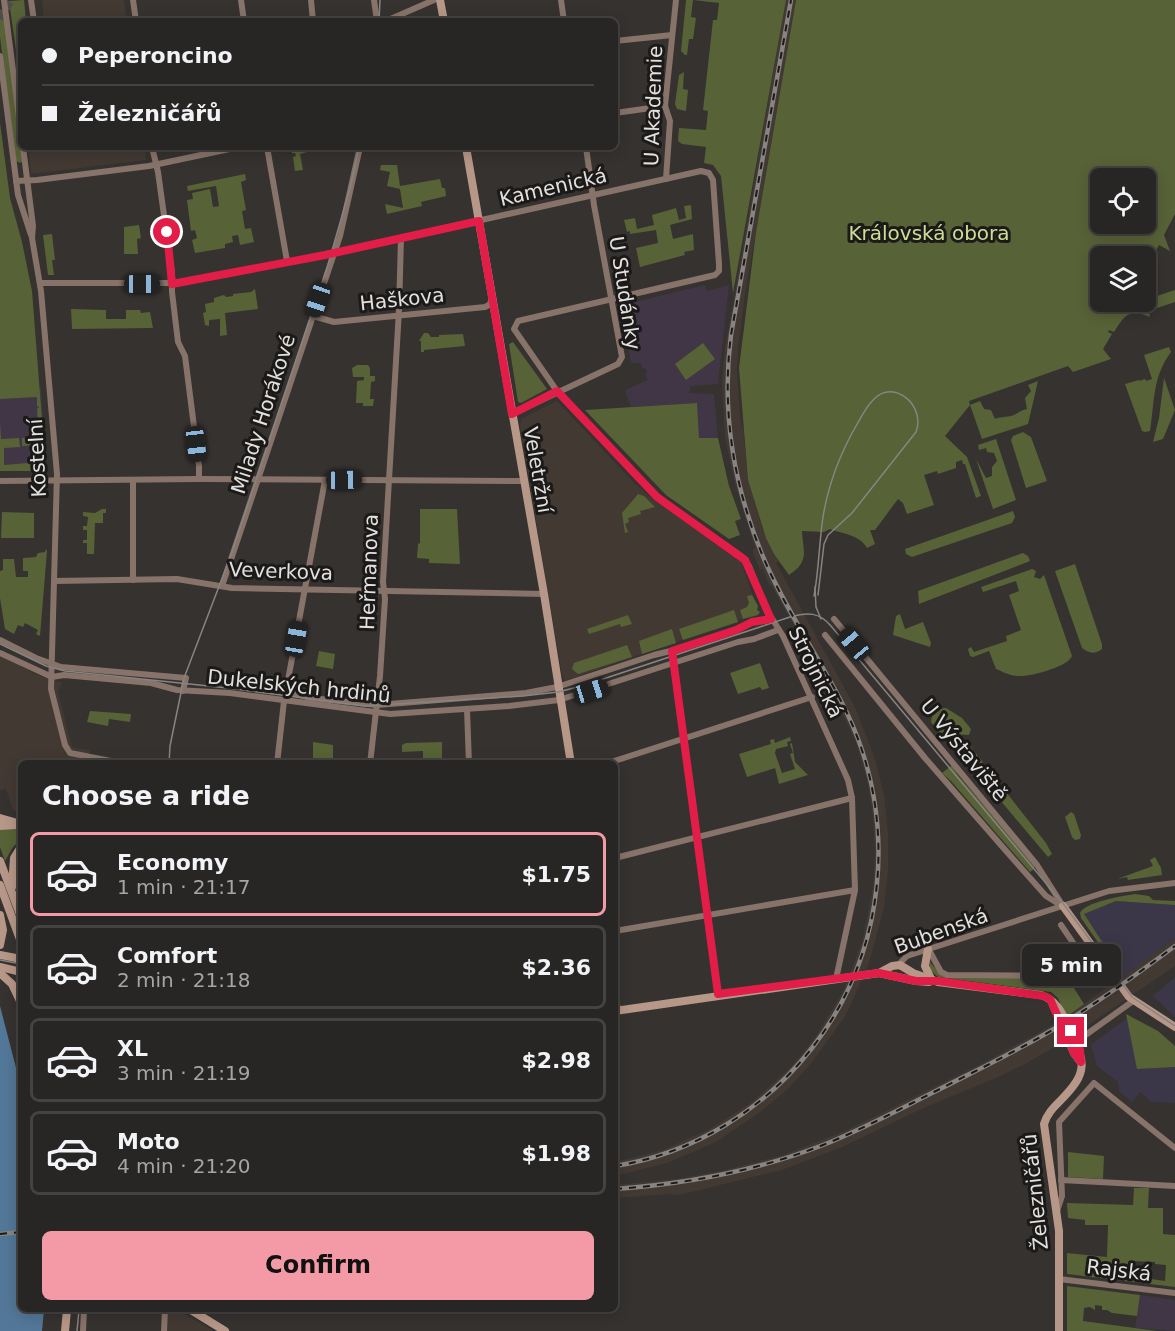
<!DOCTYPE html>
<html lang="en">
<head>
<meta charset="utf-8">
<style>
  :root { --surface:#282624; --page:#302e2c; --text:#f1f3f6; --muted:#a5a5a6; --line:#444341; --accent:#f49aa6 }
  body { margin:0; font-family:"DejaVu Sans",sans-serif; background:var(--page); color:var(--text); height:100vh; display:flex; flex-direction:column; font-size:22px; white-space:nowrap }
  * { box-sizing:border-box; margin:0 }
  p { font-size:20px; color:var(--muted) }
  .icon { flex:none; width:33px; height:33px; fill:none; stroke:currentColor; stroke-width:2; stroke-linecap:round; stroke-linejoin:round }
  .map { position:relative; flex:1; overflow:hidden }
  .sheet { position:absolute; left:18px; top:760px; width:600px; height:552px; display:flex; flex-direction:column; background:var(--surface); border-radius:9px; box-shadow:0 3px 15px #0003,0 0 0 2px var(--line) }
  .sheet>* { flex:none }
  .top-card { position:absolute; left:18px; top:18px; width:600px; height:132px; border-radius:9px; box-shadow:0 3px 15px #0003,0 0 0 2px var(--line); display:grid; align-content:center; height:132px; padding:0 24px; background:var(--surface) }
  .controls { position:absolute; left:1090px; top:168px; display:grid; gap:12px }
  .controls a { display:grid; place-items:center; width:66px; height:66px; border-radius:9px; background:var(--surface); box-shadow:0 3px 15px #0003,0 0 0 2px var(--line); font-size:30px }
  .end { position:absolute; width:27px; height:27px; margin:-14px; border:8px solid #e11d48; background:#fff; box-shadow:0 0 0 3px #fff }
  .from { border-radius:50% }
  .bubble { position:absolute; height:42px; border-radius:9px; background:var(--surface); box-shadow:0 3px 15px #0003,0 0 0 2px var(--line); font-size:20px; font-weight:600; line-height:42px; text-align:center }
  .car { position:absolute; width:18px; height:36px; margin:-18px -9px; border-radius:8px; box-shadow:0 0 4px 2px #0007; background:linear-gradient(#222 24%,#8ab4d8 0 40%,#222 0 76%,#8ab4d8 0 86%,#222 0) }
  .top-card b { display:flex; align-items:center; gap:21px; height:57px; font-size:22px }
  .top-card b+b { border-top:2px solid var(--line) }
  .top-card i { width:15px; height:15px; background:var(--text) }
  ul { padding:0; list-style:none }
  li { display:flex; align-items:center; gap:18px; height:84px; margin:0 12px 9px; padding:0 12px; border:3px solid var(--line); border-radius:9px }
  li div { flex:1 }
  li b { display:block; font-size:22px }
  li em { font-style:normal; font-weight:600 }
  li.active { border-color:var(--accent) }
  li>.icon { width:54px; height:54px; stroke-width:1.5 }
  h2 { padding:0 24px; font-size:27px; line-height:72px }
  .cta { display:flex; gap:12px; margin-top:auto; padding:12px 24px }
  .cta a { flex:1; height:69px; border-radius:9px; background:var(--accent); color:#111; font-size:24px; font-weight:600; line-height:69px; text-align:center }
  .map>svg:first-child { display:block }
</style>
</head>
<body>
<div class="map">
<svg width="1175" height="1331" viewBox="0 0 1175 1331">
  <rect width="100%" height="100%" fill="#353230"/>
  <!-- built -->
  <g fill="#423933">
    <path d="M42 0H124L127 21H44Z"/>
    <path d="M786 0H796L745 295 738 349 737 372 741 426 743 427 748 480 762 527 779 560 776 563 855 707 875 759 884 795 888 833V871L884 908 869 963 846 1015 813 1061 788 1089 759 1113 716 1142 667 1163 615 1176V1162L663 1150 708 1130 751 1103 791 1067 814 1039 843 992 862 942 873 888 875 852 873 816 867 780 857 745 837 701 771 585H769L763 569 760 570 752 550 755 548 736 488 725 438 722 381 725 349Z"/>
    <path d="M28 147H145L146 160 31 174Z"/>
    <path d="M557 401 634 483 654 500 741 562 759 613 565 681 562 675 520 425 521 419Z"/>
    <path d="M0 655 38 675 62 683 58 692 72 747 89 750 90 763 21 764V812L13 810 6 789 0 790Z"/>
    <path d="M1175 938V966L1065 1041 1025 1064 996 1078 928 1106 842 1147 782 1170 679 1195 668 1194 615 1198V1185L677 1179 721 1171 783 1155 847 1130 983 1063 1056 1023 1054 1019H1063Z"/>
    <path d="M168 1310H177L214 1331H166Z"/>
  </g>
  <!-- industrial -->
  <g fill="#3c3748">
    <path d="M1116 901 1175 905V938L1122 977 1118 966 1083 914Z"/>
    <path d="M1175 977V1017L1153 996Z"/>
    <path d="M1127 1018 1138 1069 1175 1067V1103L1152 1102 1140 1092 1132 1102 1119 1091 1118 1082 1097 1066 1091 1045Z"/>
  </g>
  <!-- education -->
  <g fill="#403646">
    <path d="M705 285 707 291 729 285 718 384 691 386 689 393 714 394 718 438 699 439 696 403 631 407 625 390 648 380 645 374 647 372 645 368 643 369 640 363H631L622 305Z"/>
    <path d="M41 387 46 471H0V389Z"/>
    <path d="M1140 1295 1175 1300V1331L1135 1328Z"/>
  </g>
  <!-- green -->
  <g fill="#586237" fill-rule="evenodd">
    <path d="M24 0 26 21H21V85L9 1Z"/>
    <path d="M686 0H786L733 293 721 176 713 165 704 163 706 147 682 144 678 141 679 128 706 130 708 111 703 110 713 20H717L719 3 693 0 691 17 696 18 693 39H689L687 55H685L681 51Z"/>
    <path d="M796 0H1175V214L1164 235 1170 251 1159 245 1146 267V256H1101V302H1126L1124 306 1146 302 1150 317C1130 309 1126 313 1114 332L1109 330 1108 332 1112 334 1103 349 1111 359 1073 372 1068 366 969 401 970 405 980 401 984 409 991 410 995 419C999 417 1008 417 1011 416 1016 415 1020 410 1027 409L1025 398 1031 391 1028 385 1038 381 1028 424 982 439 970 405 945 436 967 457 981 496 976 498 965 464H963L962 460 956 462V468L938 474 937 471 924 475 934 505 907 514 903 503 898 499 875 530H870L875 544 867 548C860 535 843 534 830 529L824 532 802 531C803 552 810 561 789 575L774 554 766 538 748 480 739 368 756 232ZM1101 178H1146V224H1101Z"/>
    <path d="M0 9 3 11 23 161 20 163 16 161 0 37Z"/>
    <path d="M684 72 683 89 688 90 686 111 677 109 675 104 679 75Z"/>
    <path d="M0 123 10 198 22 242 32 291 46 471H0V423L1 439 19 438 20 447 4 448V465L40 462 38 445 22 446V438L39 437 38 427 40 426 38 424 37 409 39 407 37 406V397L0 399Z"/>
    <path d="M291 147H306L307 152 300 154 303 170 295 171 293 157 296 156 295 153H292Z"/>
    <path d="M381 165H397L400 186 440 179 442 188H445L446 196 421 202 422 206 387 214 385 204 403 208 400 189 387 186 390 172 380 170Z"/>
    <path d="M245 174 246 180 241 182 246 210 242 211 245 229 251 228 254 242 240 245 238 235 232 236 233 242 225 244V248L195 253 192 240 197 238 195 230 191 231 187 200 193 199 192 193 210 189 213 207 219 206 216 186 188 191 187 186Z"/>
    <path d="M691 205 692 219 670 225 673 239 693 234 694 250 684 252 685 255 640 267 636 248 658 243 656 230 630 234V231L627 232 624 220 635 218 637 229 654 225 652 215 676 208 679 220 686 218 684 206Z"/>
    <path d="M139 225 141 238 137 239 138 254H124V227Z"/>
    <path d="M52 234 55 260H52L54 275H48L43 235Z"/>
    <path d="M255 289 258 309 225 313 227 335 220 336V319L209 320V326L205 325 203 313 206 312 205 304 214 302V298L224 295 226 297 233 296V294L251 292Z"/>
    <path d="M1175 290V302L1154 309 1151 298Z"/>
    <path d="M71 309 106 310V319H126V310H140L141 313 150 312 153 328 72 329Z"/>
    <path d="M424 333H428L431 337H439V335L463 334 465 346 424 350V352H421V341H419Z"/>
    <path d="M513 342 547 389 521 403 518 402 509 344Z"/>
    <path d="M703 343 715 359 686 380 675 364Z"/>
    <path d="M1169 347 1171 352C1152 378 1155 400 1150 431L1145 432 1142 431 1125 384 1139 380V381L1145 379 1146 381 1152 379 1144 355Z"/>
    <path d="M357 365H368L370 368V376H375V381L371 382 370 399H374L373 406H363V403H356L357 381 364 380V377H353L352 368Z"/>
    <path d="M1164 378 1175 410 1163 439 1153 442 1159 418Z"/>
    <path d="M697 403 699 438H718L729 486 741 519 735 521 740 535 729 539 666 495 585 410Z"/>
    <path d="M1023 432 1031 437 1047 481 1026 488 1011 440 1013 436Z"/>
    <path d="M996 439 1016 500 993 509 976 459 986 478 992 476V467L997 461 994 453 987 452 986 448 979 450 978 445Z"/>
    <path d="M638 494 644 496 655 507 640 511 641 514 628 518 629 522 625 524 628 532 625 533 622 513Z"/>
    <path d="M102 509H106V513H103V523H95L94 554H87V543H83V540H87V530H83V526H87L88 517 83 516V512L95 513Z"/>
    <path d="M420 509H457L460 564 429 563V559L417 558 418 544 420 543Z"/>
    <path d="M1013 511 1015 517 1012 523 912 557 906 554 905 549Z"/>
    <path d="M2 512 34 513V538H1Z"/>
    <path d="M46 549 47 551 40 636 36 634 38 630 25 623 23 627 18 625 14 634 5 629 0 598V571L3 570V559H14L16 577H28V571H23V558L36 557 38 553 45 552Z"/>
    <path d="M1023 553 1028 556 1030 561 919 604 918 591Z"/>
    <path d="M1075 564 1102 644V649C1094 655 1089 653 1082 648L1055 571Z"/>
    <path d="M1032 569 1036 571 1034 577 1040 579 1044 575 1072 656C1069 666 1031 677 1019 676 1011 676 1003 672 996 669L989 651 973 657 970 656 968 649 971 647 974 652 1007 641 1006 636 1021 630 1009 595 1019 591 1016 581 983 592 981 587Z"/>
    <path d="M752 595 758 606 757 610 760 612 758 615 743 619 740 610 747 607 749 603 747 596Z"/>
    <path d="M734 610 738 622 683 640 679 629Z"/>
    <path d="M900 614 905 629 923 622 931 643 930 647 893 635 896 616Z"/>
    <path d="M628 615 632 624 621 627 620 624 589 634 587 629Z"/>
    <path d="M672 629 676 643 642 654 639 641Z"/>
    <path d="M627 645 632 657 578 674 572 669 574 663Z"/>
    <path d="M319 651 335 654 333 669 316 666Z"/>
    <path d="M760 663 769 688 762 690 760 687 738 694 730 673Z"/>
    <path d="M946 708 962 718 971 729 969 735 940 733 931 722 932 716 938 709Z"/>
    <path d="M90 711 131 714 130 722 109 719 108 726 87 722Z"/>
    <path d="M790 737 791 741 787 742 788 746 776 749 775 753 782 773 795 769 790 754 793 753 790 744 792 743 795 762 808 775 779 784 775 768 747 777 739 754 771 744 770 740 774 739 775 743Z"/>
    <path d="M957 739 967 742 1046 843 1052 854 1048 857 1000 800 948 742Z"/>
    <path d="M313 742 333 745V763H313Z"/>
    <path d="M442 742V758H423V751L402 752V745L406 743Z"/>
    <path d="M952 765 958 775 1035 865 1034 869 1030 872 951 781 942 773Z"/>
    <path d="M1071 812 1074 814 1081 835 1080 839 1075 840 1072 837 1065 817Z"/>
    <path d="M15 827 21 828V839L13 847 5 861 0 847V829Z"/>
    <path d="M1155 857 1161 868 1162 875 1128 880 1127 877 1117 879 1153 866 1150 860Z"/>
    <path d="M1135 894 1149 896 1153 900 1175 901V905L1116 901 1084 914 1118 966 1122 977 1081 918 1080 913C1085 902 1122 896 1135 894Z"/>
    <path d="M930 962 942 976 1067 977 1084 1004 1066 1017 1058 998 1051 992 938 977 930 970Z"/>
    <path d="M1126 1014 1158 1031 1175 1046V1067L1137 1069Z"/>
    <path d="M1068 1152 1104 1156 1103 1179 1068 1177Z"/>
    <path d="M1134 1188H1149L1148 1208H1163V1234L1175 1235V1287L1067 1274V1253L1107 1257 1108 1225H1085V1220L1068 1218 1067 1203 1133 1205ZM1132 1261 1155 1262V1264L1166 1265 1165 1281 1130 1276Z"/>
    <path d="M1067 1286 1140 1295 1137 1316 1112 1313 1107 1310H1102V1306L1095 1305V1310L1090 1307 1084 1308 1083 1321 1157 1331H1067Z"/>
  </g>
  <!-- water -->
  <path fill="#537798" d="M0 1006 21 1087V1310H44L42 1331H0Z"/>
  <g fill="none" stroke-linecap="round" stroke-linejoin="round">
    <!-- secondary-tunnel -->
    <path stroke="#4f4c4a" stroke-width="8" stroke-dasharray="8 4" stroke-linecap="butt" d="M0 19 11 0"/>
    <!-- minor -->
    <g stroke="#877369" stroke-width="6">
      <path d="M4 0 21 133"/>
      <path d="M31 0 34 21"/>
      <path d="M133 0 136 21"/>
      <path d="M241 0 244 21"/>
      <path d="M311 0 313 21"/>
      <path d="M374 0 377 21"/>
      <path d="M561 0 564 21"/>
      <path d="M386 21 434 0"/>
      <path d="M615 41 672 35"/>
      <path d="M0 56 18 195 31 235"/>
      <path d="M615 113 665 106"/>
      <path d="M23 147 33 226 32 238 41 291 57 474 51 689 65 745 70 753 126 764"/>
      <path d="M152 147 158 172 172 273V292L178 342 185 356 199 466V479"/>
      <path d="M267 147 287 261"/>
      <path d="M666 179 670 121 665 106 676 0"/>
      <path d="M16 181 37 180 149 166 239 147"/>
      <path d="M40 283H179L325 255 701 171 709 173 713 180 719 264V271L715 275 518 321 514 329 557 391 643 483 657 497 741 556 749 566 766 609 783 636 848 780 852 798 855 890 836 979"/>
      <path d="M313 316 334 322 485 307 489 305 492 300"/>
      <path d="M512 414 618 364 622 357 594 205 586 147"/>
      <path d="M133 480V580"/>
      <path d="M325 480 286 691 311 698 377 705 526 693 557 687 654 655 687 647 736 630 752 622 771 619"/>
      <path d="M0 481 199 479 523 481"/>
      <path d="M54 581 177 579 232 588 544 594"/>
      <path d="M222 586 340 236 360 147"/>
      <path d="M834 619 1037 865 1063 906"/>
      <path d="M825 635 925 758 1007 852 1046 896 1062 906"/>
      <path d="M0 640 36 658 61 667 186 678 183 691"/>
      <path d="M672 651 718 995"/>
      <path d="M0 653 52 677 64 675 151 683 177 690 230 693 390 714 509 706 559 700 738 642 754 639 778 630"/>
      <path d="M467 709 469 764"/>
      <path d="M277 764 284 701"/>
      <path d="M370 764 380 676 385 599 383 582 399 310 401 238"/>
      <path d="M605 764 812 697"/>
      <path d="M615 858 852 798"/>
      <path d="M615 931 855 890"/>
      <path d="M929 950 941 972 947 975 1089 976 1084 959 1061 925"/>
      <path d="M901 967V962L907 956 1109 891 1175 883"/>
      <path d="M1073 1044 1133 1001"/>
      <path d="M1061 1180 1175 1186"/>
      <path d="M1057 1211 1062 1196 1059 1122 1094 1083 1175 1148"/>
      <path d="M1059 1279 1175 1293"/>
      <path d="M83 1331 84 1310"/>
      <path d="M164 1331 165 1310"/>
    </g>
    <!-- secondary -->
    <g stroke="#b79787" stroke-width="8">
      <path d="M440 0 444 21"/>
      <path d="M466 147 544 594 571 764"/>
      <path d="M0 818 21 824"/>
      <path d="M0 826 15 825"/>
      <path d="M0 861 21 917"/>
      <path d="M0 885 21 942"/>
      <path d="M12 887 14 858 21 847"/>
      <path d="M1063 906 1129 997 1175 1027"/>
      <path d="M0 915 3 930 0 945"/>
      <path d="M928 949 925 966 931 979"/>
      <path d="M0 955 21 959"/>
      <path d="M0 967 21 972"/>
      <path d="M0 973 12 984 21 1003"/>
      <path d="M879 973 916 981 929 982"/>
      <path d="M615 998 617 1010"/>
      <path d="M1053 1005 1074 1053 1080 1061"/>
      <path d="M615 1011 879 973 892 966 900 965 913 973 938 982 1041 995C1056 1000 1062 1012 1068 1026 1085 1062 1090 1071 1060 1101 1053 1108 1047 1114 1044 1124L1059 1231V1331"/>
      <path d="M191 1310 225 1331"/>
      <path d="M65 1331 67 1310"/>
    </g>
    <!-- tram -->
    <g stroke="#878482" stroke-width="1.5">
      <path d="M379 21 380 0"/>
      <path d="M815 587 816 607 821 619"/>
      <path d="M814 596C819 570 819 543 823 517 828 486 840 454 856 426 861 417 866 407 874 399 894 378 926 406 916 432L852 513 828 535 824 544 818 595"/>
      <path d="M0 644 46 666 65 671 228 688 365 706 523 696 558 692 582 686 790 617C808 612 819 612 831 626L1065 906 1132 997 1175 1026"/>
      <path d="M169 764 170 746 184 678 231 555 327 268 350 188 359 147"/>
      <path d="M0 960 21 964"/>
      <path d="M77 1331 79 1310"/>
    </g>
    <!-- rail casing -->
    <g stroke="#878482" stroke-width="4.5">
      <g id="rail">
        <path d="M615 1166C692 1154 764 1110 812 1048 886 953 899 822 847 713 822 661 787 613 764 559 734 488 721 412 731 335L791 0"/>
        <path d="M615 1189C687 1184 756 1171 823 1145 861 1130 898 1110 934 1092 979 1069 1024 1048 1067 1021 1104 998 1140 972 1175 946"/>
        <path d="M0 1234 21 1232"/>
      </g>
    </g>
    <!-- rail -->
    <use href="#rail" stroke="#1c1a19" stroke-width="2" stroke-dasharray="7" stroke-linecap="butt"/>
  </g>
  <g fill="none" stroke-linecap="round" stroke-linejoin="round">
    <!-- route -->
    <path stroke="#e11d48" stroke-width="8" d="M167 232 172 284 325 255 479 221 512 414 557 391 657 497 745 560 771 619 752 622 736 630 672 651 718 994 879 973 916 981H938L1044 996 1050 999 1074 1053 1081 1062 1080 1050 1071 1031"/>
  </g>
  <g text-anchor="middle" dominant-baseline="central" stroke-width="6" stroke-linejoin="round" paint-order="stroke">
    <!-- street labels -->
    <g font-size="20" fill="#e3e1df" stroke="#1c1a19">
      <text transform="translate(653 106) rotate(-88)">U Akademie</text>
      <text transform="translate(553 187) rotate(-13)">Kamenická</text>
      <text transform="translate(625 293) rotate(81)">U Studánky</text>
      <text transform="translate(402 299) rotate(-6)">Haškova</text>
      <text transform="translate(263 414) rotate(-72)">Milady Horákové</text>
      <text transform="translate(37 458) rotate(-93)">Kostelní</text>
      <text transform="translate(538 470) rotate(80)">Veletržní</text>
      <text transform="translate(281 571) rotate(2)">Veverkova</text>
      <text transform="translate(369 572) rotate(-88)">Heřmanova</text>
      <text transform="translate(816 672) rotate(64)">Strojnická</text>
      <text transform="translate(299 686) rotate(6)">Dukelských hrdinů</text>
      <text transform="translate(964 750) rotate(51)">U Výstaviště</text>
      <text transform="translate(941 931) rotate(-20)">Bubenská</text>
      <text transform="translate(1035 1192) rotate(-96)">Železničářů</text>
      <text transform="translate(1119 1270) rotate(7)">Rajská</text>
    </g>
    <!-- park labels -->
    <g font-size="20" fill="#cdde96" stroke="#1c1a19">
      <text x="929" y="233">Královská obora</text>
    </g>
  </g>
</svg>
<div class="controls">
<a><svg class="icon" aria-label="locate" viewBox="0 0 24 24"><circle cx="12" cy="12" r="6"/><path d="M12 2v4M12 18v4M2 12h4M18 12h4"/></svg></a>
<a><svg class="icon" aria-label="layers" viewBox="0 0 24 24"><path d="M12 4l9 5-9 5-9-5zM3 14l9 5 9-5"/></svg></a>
</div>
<i class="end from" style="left:167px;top:232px"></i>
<i class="end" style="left:1071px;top:1031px"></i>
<div class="bubble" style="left:1022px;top:944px;width:99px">5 min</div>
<i class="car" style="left:142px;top:284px;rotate:90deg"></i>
<i class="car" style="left:318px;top:300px;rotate:199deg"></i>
<i class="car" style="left:196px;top:444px;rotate:173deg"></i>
<i class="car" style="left:344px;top:480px;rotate:89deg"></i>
<i class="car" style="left:296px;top:639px;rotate:10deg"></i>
<i class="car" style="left:854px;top:644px;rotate:320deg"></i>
<i class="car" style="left:591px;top:691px;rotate:73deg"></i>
<div class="top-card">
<b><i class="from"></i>Peperoncino</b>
<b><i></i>Železničářů</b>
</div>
<section class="sheet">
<h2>Choose a ride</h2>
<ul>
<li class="active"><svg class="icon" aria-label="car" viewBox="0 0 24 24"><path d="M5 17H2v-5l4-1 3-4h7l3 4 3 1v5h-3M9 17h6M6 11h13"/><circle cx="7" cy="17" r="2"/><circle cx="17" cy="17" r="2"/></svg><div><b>Economy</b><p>1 min · 21:17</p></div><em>$1.75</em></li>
<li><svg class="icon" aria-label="car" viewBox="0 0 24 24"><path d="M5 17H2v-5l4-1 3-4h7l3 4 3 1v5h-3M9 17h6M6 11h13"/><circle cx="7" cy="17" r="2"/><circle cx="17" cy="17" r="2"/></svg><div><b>Comfort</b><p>2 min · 21:18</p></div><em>$2.36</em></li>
<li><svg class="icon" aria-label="car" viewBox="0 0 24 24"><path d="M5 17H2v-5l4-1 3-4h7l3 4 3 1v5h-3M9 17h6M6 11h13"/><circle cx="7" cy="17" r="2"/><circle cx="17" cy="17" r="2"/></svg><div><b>XL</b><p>3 min · 21:19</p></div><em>$2.98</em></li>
<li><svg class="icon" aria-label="car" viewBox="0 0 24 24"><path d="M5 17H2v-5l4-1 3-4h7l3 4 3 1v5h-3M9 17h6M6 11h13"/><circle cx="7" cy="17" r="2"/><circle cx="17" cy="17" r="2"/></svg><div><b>Moto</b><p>4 min · 21:20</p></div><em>$1.98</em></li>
</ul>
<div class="cta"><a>Confirm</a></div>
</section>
</div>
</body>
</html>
